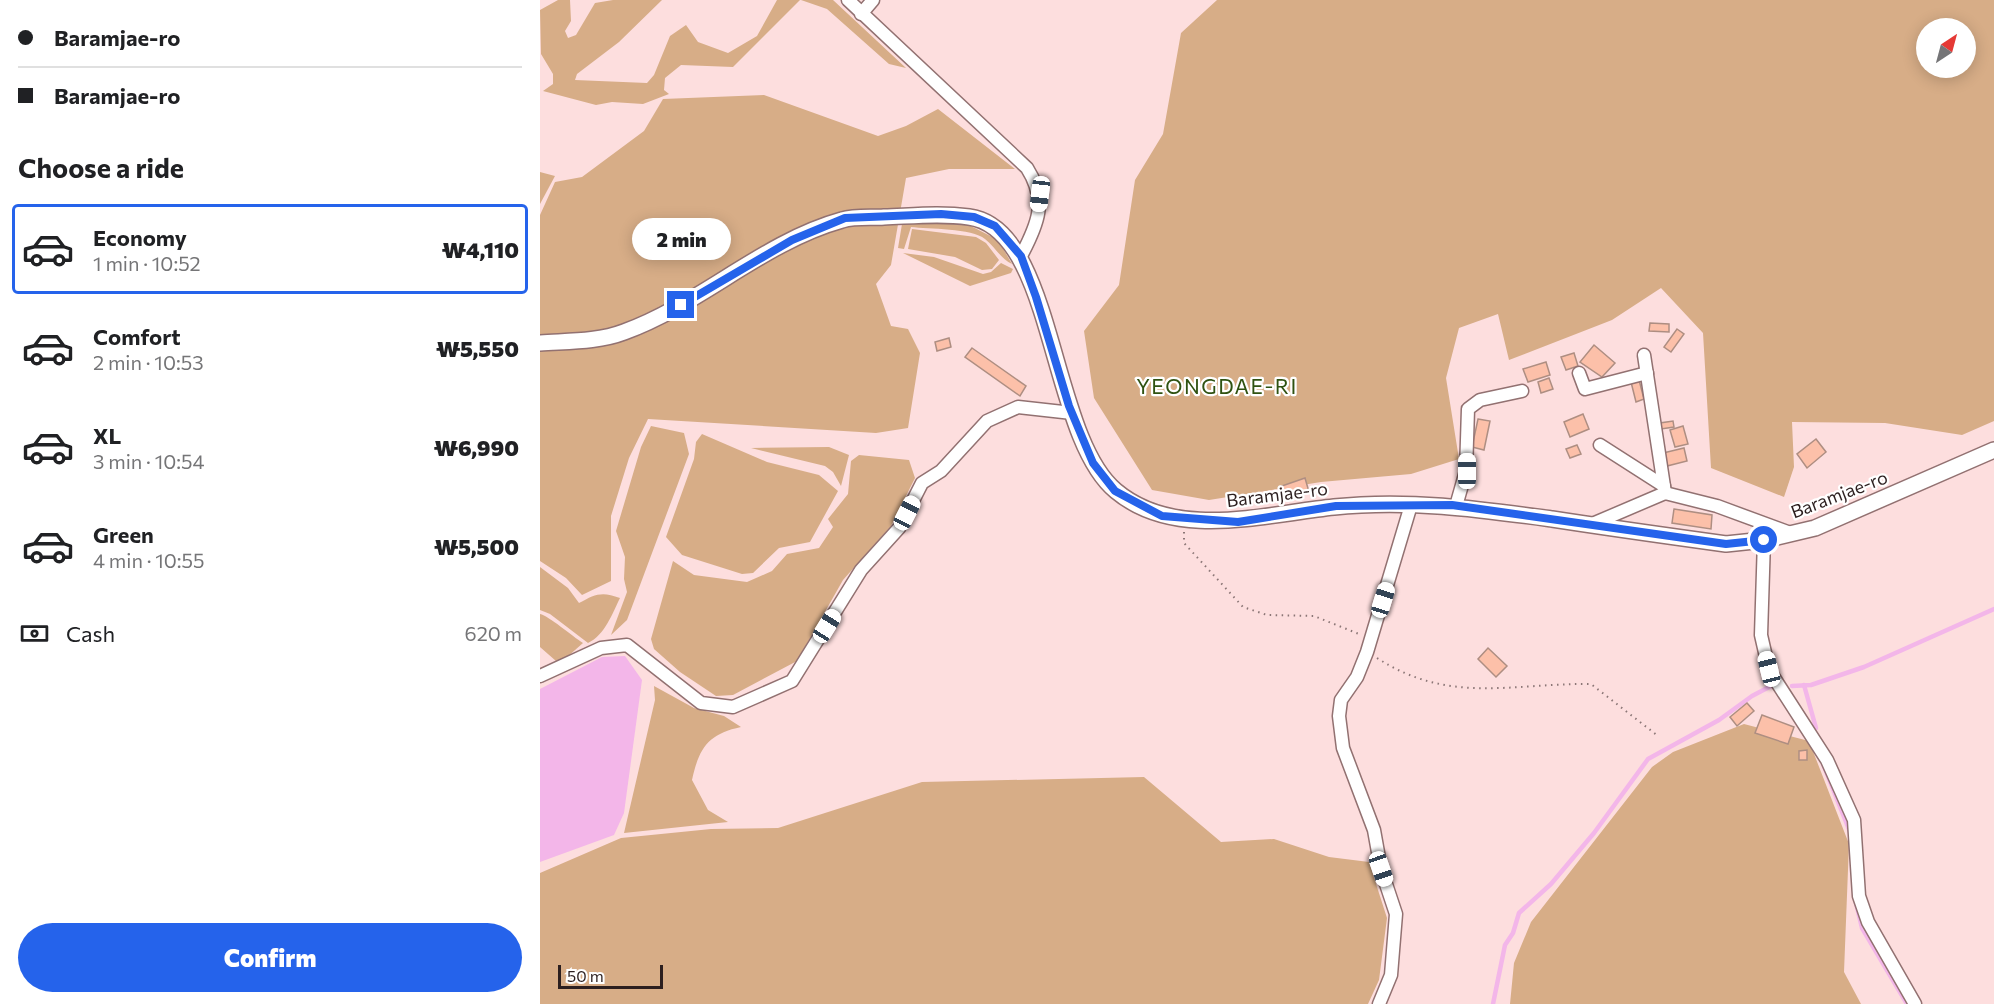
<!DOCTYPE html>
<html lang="en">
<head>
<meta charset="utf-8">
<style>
  :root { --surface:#fff; --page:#f6f6f6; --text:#202124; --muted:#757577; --line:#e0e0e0; --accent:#2563eb }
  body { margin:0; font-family:Commissioner,sans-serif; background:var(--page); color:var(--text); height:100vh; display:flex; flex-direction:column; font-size:22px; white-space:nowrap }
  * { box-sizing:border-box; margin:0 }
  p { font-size:20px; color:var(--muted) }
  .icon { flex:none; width:33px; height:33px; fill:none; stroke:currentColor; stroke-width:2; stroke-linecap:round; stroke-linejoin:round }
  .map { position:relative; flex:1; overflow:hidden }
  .details { display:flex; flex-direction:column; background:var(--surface); width:540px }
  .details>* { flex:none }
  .banner { display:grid; align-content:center; height:132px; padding:0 18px; background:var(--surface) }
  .needle { width:39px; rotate:36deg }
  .buttons { position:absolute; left:1376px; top:18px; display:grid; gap:12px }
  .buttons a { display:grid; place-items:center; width:60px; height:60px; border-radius:50%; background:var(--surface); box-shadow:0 3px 15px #0003; font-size:30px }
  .scale { position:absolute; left:18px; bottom:15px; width:105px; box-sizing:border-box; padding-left:6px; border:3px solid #2c1f1f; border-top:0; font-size:16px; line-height:21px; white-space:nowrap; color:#2c1f1f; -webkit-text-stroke:4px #fff; paint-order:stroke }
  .end { position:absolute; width:27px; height:27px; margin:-14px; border:8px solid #2563eb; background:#fff; box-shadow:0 0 0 3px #fff }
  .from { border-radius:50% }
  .bubble { position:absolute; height:42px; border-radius:21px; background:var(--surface); box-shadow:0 3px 15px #0003; font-size:20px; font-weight:800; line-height:42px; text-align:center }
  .car { position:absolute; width:18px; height:36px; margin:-18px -9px; border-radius:8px; box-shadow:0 0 4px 2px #0007; background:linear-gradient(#fff 24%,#345 0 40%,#fff 0 76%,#345 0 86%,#fff 0) }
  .banner b { display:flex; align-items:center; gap:21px; height:57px; font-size:22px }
  .banner b+b { border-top:2px solid var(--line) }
  .banner i { width:15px; height:15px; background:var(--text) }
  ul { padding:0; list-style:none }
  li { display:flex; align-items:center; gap:18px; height:90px; margin:0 12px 9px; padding:0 6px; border:3px solid transparent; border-radius:6px }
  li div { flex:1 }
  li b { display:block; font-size:22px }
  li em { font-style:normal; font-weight:800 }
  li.active { border-color:var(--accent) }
  li>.icon { width:54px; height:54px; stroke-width:1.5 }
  h2 { padding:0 18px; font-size:27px; line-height:72px }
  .pay { display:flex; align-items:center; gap:15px; height:66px; padding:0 18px; font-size:22px }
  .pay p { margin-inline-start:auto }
  .button { display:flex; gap:12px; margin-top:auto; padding:12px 18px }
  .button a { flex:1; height:69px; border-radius:36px; background:var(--accent); color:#fff; font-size:24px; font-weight:800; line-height:69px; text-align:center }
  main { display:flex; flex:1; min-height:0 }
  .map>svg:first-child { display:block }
</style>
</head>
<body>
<main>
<section class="details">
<div class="banner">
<b><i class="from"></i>Baramjae-ro</b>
<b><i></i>Baramjae-ro</b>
</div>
<h2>Choose a ride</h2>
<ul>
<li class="active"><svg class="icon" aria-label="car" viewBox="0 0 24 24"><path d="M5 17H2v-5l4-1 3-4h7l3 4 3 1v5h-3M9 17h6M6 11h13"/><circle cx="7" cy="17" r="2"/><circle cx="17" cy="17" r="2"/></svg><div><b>Economy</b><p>1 min · 10:52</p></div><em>₩4,110</em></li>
<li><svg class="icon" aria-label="car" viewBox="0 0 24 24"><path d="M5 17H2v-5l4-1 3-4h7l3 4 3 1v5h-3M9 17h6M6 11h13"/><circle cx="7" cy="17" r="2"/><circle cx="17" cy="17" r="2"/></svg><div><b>Comfort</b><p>2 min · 10:53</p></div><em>₩5,550</em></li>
<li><svg class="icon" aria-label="car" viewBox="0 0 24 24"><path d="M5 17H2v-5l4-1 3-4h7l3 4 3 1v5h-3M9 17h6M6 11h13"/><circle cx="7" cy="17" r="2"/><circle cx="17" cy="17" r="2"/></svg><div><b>XL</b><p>3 min · 10:54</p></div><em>₩6,990</em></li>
<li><svg class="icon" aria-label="car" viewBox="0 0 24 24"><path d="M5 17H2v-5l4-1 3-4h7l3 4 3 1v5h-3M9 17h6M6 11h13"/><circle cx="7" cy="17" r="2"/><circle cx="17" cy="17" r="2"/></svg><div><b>Green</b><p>4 min · 10:55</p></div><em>₩5,500</em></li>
</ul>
<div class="pay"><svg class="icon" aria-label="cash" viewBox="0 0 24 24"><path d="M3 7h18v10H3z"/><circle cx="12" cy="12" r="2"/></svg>Cash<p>620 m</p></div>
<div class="button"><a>Confirm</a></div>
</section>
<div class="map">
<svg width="1454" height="1004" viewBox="0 0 1454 1004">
  <rect width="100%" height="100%" fill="#fddede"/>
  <!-- green -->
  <g fill="#d7ad87" fill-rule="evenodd">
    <path d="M18 0H30L31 21 25 31 28 38 36 35 55 3 73 0H122L79 42 37 74 35 80 107 83 114 75 130 36 146 25 158 42 188 53 217 36 237 0H260L193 67 141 65 125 78 124 90 129 94 103 104 72 102 56 105 3 91 13 84V74L1 54 0 10Z"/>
    <path d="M261 0H293L366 68 349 64 287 9Z"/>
    <path d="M677 0H1454V421L1422 435 1345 423 1252 422 1254 467 1244 497 1171 468 1163 333 1121 288 1072 320 969 360 958 314 919 328 906 378 919 459 871 474 781 482 669 500 612 490 554 398 544 331 579 285 595 180 623 134 641 33ZM1386 28H1425V68H1386Z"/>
    <path d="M224 95 338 136 366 126 398 109 475 169H409L366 178 351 265 336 284 351 326 368 329 380 353 368 428 336 433 108 419 89 458 71 516V581L42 595 26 578 0 561V215L15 182 42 177 104 131 123 99Z"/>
    <path d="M0 172 15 176 0 204Z"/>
    <path d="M362 224H427L458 240 472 264C460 258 455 247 445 239 432 228 388 229 371 227L364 249 358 248Z"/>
    <path d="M372 229 436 237 446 243 459 260 452 269 442 270 415 257 368 249Z"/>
    <path d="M363 253 394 257 443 274 451 272 461 263 473 269 471 273 430 286Z"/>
    <path d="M111 426 144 433 149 454 87 620 71 635 87 592 84 579 85 557 76 531 101 447Z"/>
    <path d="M162 434 227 462 279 475 298 491 270 542 239 548 213 573 202 574 142 555 126 537 154 459 156 442Z"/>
    <path d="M289 447 309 455 301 486 293 472 285 466 211 448Z"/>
    <path d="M319 455 369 460 375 478 351 526 303 580 257 661 193 695 176 696 140 672 114 649 111 639 133 561 154 575 207 582 232 571 247 554 279 548 293 527 288 519 308 494 311 461Z"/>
    <path d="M0 567 28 588 39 603C55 594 62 591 80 598 72 614 65 635 48 643L10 614 0 610Z"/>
    <path d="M0 614C9 616 32 636 43 643L26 658 16 661 0 647Z"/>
    <path d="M114 686 154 708 184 716 201 727C168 734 159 748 152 780L168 810 188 822 84 833 115 700Z"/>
    <path d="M1204 724 1269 741 1309 844 1304 972 1321 1004H970L974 963 991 922 1112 767 1133 752Z"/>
    <path d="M604 777 681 842 734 839 789 857 829 862 847 918 839 980 828 1004H0V873L81 838 171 829 238 828 382 782Z"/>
  </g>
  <!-- water -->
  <path fill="#f3b6e9" d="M85 656 102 680 84 813 74 835 0 862V689L62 657Z"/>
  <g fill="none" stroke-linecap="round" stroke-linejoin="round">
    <!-- stream -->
    <g stroke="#f3b6e9" stroke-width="4.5">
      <path d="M1264 685 1276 728"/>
      <path d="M1252 686 1271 685 1324 667 1454 609"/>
      <path d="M1283 764 1310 832"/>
      <path d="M1316 903 1322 928 1367 1004"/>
      <path d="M953 1004 965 945 973 933 979 913 1011 884 1054 833 1108 759 1179 720 1212 696 1231 686"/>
    </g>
  </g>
  <!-- building -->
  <g fill="#fcc0a9" stroke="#ae8e82" stroke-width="1.5">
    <path d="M1110 323 1129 324V332L1109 331Z"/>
    <path d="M1137 329 1144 334 1131 352 1124 347Z"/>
    <path d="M409 338 411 347 397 351 395 342Z"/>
    <path d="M1054 345 1075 363 1062 377 1040 362Z"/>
    <path d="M432 348 486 386 480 396 425 357Z"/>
    <path d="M1034 353 1038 366 1026 370 1021 357Z"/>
    <path d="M1006 362 1010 375 988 382 983 369Z"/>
    <path d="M1009 378 1013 389 1001 393 998 382Z"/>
    <path d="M1099 380 1104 399 1096 402 1091 382Z"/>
    <path d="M1043 414 1049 429 1030 437 1024 422Z"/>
    <path d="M938 419 950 421 944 450 932 447Z"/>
    <path d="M1133 421 1134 427 1121 429 1120 423Z"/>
    <path d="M1143 426 1148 444 1135 447 1130 430Z"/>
    <path d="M1276 439 1286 452 1267 468 1257 454Z"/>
    <path d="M1037 445 1041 454 1030 458 1026 449Z"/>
    <path d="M1144 448 1147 461 1127 466 1123 453Z"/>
    <path d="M765 478 769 492 743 500 739 487Z"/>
    <path d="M1134 509 1172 515 1171 529 1132 523Z"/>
    <path d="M948 648 967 666 956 677 938 659Z"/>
    <path d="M1207 703 1214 711 1197 726 1190 717Z"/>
    <path d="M1222 715 1254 727 1248 744 1215 733Z"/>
    <path d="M1267 750V760H1259V751Z"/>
  </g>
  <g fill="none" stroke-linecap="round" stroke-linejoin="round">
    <!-- minor casing -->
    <g stroke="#927171" stroke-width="15">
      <g id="minor">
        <path d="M308 0 487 168C508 201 498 224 481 256"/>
        <path d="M321 14 333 0"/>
        <path d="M1104 355 1125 493"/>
        <path d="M1039 373 1045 389 1107 373"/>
        <path d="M1060 445 1124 486"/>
        <path d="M916 506 926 471 928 409 940 400 982 391"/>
        <path d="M1050 525 1125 493 1177 506 1253 534"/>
        <path d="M1224 540 1221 635 1229 670 1287 760 1314 820 1319 896 1328 922 1375 1004"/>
        <path d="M0 676 61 648 87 645 161 703 193 707 252 681 321 570 359 528 382 483 401 471 447 421 478 407 532 413"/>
        <path d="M839 1004 851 975 856 914 841 869 834 830 803 748 799 716 801 700 817 677 827 652 871 505"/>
      </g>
    </g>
    <!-- tertiary casing -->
    <g stroke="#927171" stroke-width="18">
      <path id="tertiary" d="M0 343C27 341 58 342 84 332 161 304 223 242 302 220 315 216 331 218 344 217 373 216 401 213 429 217 515 228 509 436 576 491 636 541 725 514 794 507 867 499 939 509 1012 519 1070 528 1128 536 1186 544L1224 540 1275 528 1454 450"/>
    </g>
    <!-- path -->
    <g stroke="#8b7676" stroke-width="2" stroke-dasharray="1.5 4.5" stroke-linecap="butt">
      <path d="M644 532V543L703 607 727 615 774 616 819 634"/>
      <path d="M837 658C910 705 971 683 1051 684L1118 736"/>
    </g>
    <!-- minor -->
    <use href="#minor" stroke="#fff" stroke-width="12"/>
    <!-- tertiary -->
    <use href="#tertiary" stroke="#fff" stroke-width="15"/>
  </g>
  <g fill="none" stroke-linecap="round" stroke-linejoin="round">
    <!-- route -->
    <path stroke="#2563eb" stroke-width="8" d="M141 305 252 240 305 218 401 214 434 217 455 226 481 256 496 297 529 406 553 463 575 491 622 516 698 522 796 506 912 505 1186 544 1224 540"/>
  </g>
  <g text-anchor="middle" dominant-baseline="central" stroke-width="4.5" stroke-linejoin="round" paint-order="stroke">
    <!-- street labels -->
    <g font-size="18" fill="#2c1f1f" stroke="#fff">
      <text transform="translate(737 494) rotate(-7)">Baramjae-ro</text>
      <text transform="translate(1299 494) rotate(-21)">Baramjae-ro</text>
    </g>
    <!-- quarter labels -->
    <g font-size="21" letter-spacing="1.5" fill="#2f5211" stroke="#fff">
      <text x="677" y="385">YEONGDAE-RI</text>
    </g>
  </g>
</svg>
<div class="buttons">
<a><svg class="needle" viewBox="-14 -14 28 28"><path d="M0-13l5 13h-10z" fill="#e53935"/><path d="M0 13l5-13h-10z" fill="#757577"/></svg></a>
</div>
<div class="scale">50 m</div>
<i class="end from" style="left:1224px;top:540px"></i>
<i class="end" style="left:141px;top:305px"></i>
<div class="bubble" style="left:92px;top:218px;width:99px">2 min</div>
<i class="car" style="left:500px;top:194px;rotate:187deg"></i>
<i class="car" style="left:927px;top:471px;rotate:0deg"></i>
<i class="car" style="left:367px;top:513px;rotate:27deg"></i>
<i class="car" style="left:843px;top:600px;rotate:17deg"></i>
<i class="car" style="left:287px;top:626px;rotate:32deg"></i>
<i class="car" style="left:1229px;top:669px;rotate:346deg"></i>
<i class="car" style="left:841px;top:869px;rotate:161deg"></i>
</div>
</main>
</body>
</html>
